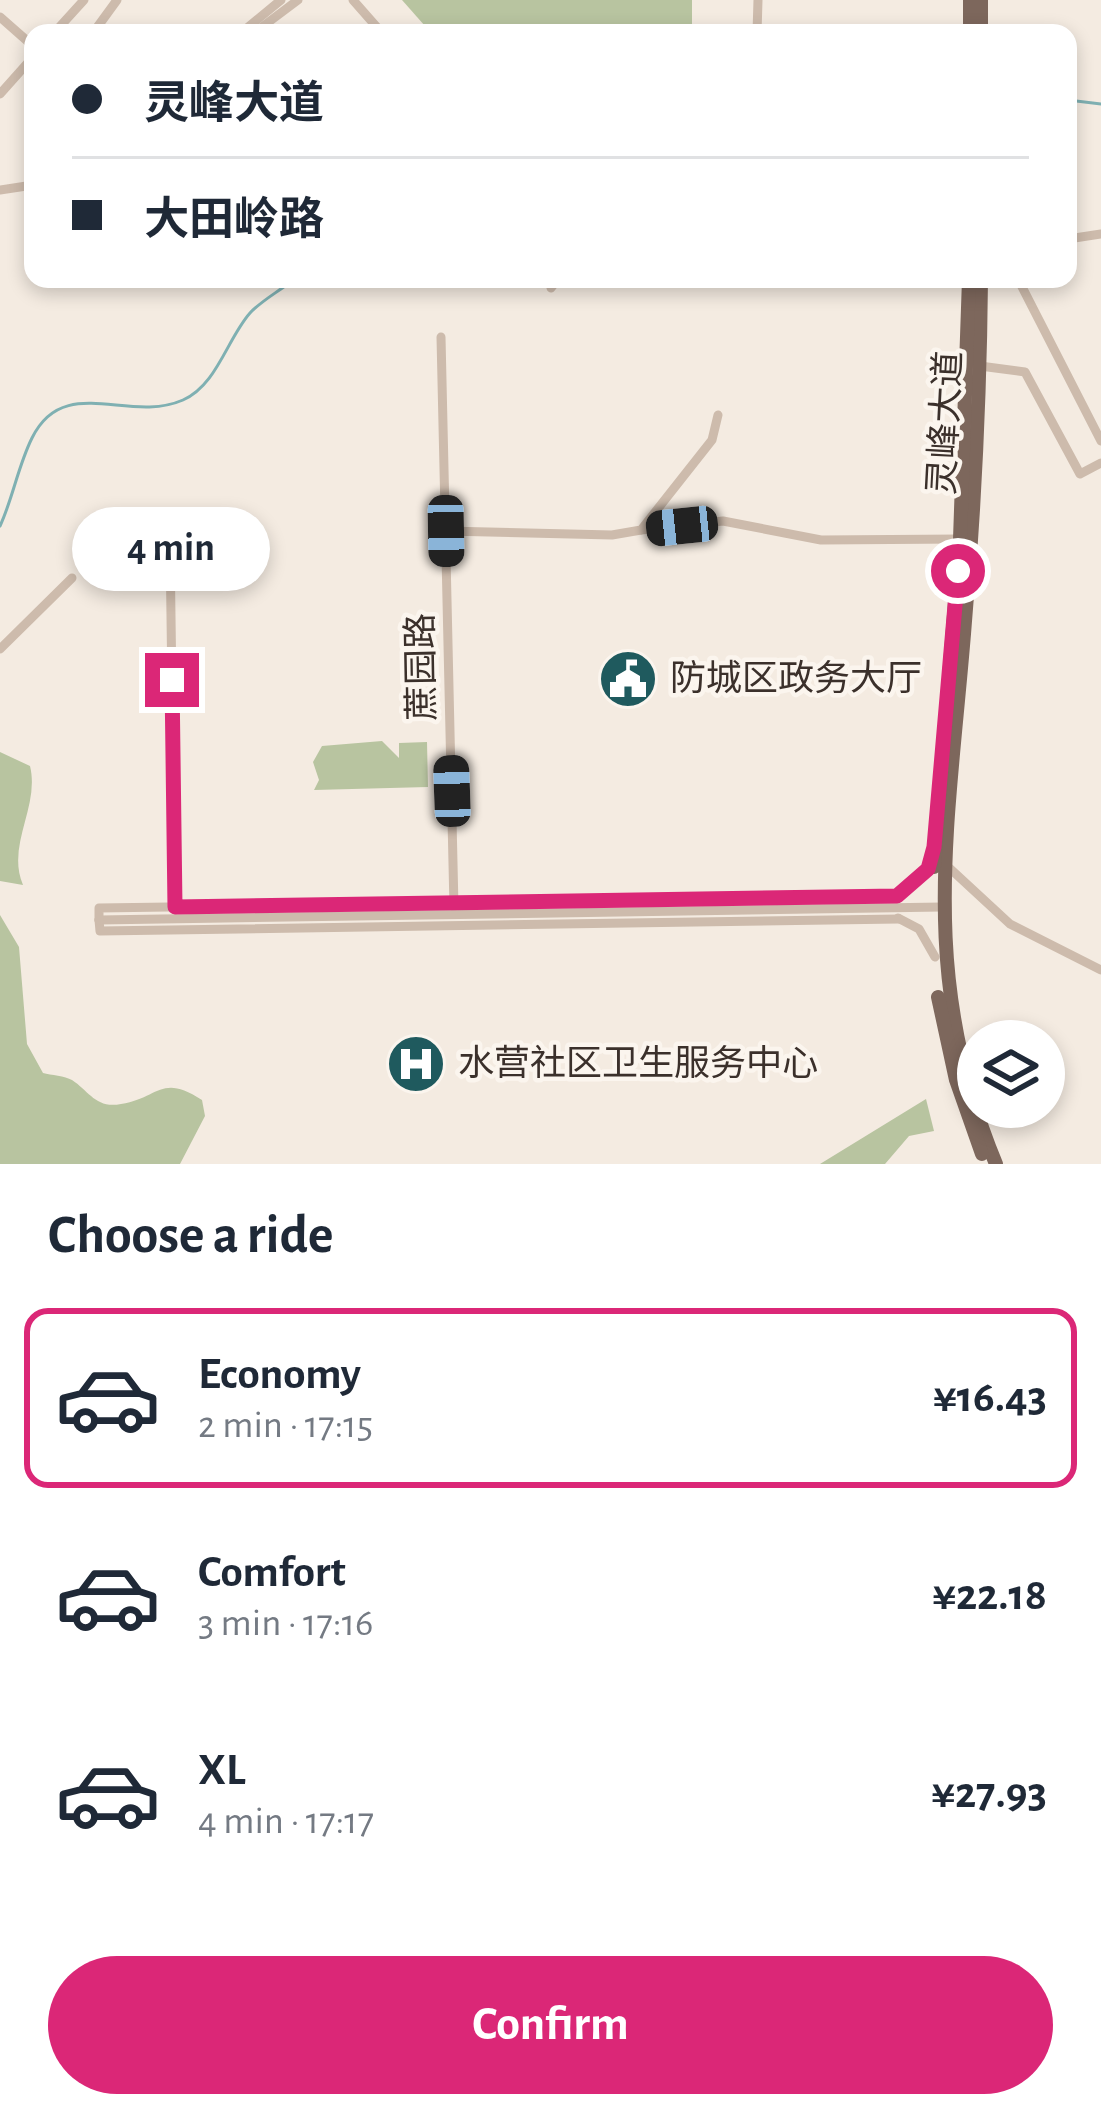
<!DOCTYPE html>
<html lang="en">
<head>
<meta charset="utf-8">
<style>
  :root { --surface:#fff; --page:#f6f6f7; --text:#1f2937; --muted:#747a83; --line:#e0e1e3; --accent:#db2777 }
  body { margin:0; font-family:"Alegreya Sans","Noto Sans SC",sans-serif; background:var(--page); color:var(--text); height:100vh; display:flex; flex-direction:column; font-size:45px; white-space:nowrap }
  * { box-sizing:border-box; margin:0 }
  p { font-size:39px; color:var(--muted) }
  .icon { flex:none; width:66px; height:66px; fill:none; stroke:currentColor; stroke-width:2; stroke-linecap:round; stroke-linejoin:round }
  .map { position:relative; height:1164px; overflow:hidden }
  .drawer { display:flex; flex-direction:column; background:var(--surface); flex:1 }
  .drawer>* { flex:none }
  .banner { position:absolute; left:24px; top:24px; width:1053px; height:264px; border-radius:24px; box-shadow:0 6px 18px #0003; display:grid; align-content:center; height:264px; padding:0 48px; background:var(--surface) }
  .fabs { position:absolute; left:957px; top:1020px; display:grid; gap:24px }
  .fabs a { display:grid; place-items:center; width:108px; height:108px; border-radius:50%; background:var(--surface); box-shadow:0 6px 18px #0003; font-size:60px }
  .end { position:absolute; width:54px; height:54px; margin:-27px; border:15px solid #db2777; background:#fff; box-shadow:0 0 0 6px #fff }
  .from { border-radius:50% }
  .bubble { position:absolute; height:84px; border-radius:42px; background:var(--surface); box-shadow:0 6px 18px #0003; font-size:39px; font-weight:700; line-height:84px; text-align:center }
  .car { position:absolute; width:36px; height:72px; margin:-36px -18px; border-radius:15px; box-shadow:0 0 9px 3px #0007; background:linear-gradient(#222 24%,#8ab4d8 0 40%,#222 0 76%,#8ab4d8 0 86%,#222 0) }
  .banner b { display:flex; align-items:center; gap:42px; height:114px; font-size:45px }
  .banner b+b { border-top:3px solid var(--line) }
  .banner i { width:30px; height:30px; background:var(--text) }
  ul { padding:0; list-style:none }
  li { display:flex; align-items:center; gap:36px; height:180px; margin:0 24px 18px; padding:0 24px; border:6px solid transparent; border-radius:24px }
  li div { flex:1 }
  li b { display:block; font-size:45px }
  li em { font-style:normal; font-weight:700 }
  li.on { border-color:var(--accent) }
  li>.icon { width:108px; height:108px; stroke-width:1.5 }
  h2 { padding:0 48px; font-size:54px; line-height:144px }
  .button { display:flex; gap:24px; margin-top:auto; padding:24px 48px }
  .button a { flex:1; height:138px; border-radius:72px; background:var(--accent); color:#fff; font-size:48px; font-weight:700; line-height:138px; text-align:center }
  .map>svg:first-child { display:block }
</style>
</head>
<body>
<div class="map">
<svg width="1101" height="1164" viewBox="0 0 1101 1164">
  <rect width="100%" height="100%" fill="#f4ebe1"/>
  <!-- green -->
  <g fill="#b8c4a0">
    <path d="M402 0H692V33H450L425 26Z"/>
    <path d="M382 741 399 758V743L427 742 428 787 314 790 319 780 313 762 322 746Z"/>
    <path d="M0 752 30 766C40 807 6 845 23 885L0 881Z"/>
    <path d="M0 915 19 947 27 1044 43 1073C51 1075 65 1076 72 1080 89 1091 96 1109 121 1104 159 1098 161 1073 202 1100L205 1116 180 1164H0Z"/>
    <path d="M926 1099 934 1131 909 1136 885 1164H820Z"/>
  </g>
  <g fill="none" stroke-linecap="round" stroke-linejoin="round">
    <!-- stream -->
    <g stroke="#7fb0b2" stroke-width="3">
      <path d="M1068 100 1101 104"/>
      <path d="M0 526C13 498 18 466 32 438 64 373 128 424 183 400 217 385 227 339 250 313 262 300 280 291 294 279"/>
    </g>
    <!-- minor -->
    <g stroke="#cdbbac" stroke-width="9">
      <path d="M353 0 382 33"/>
      <path d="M0 17 33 46"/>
      <path d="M54 33 84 0"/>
      <path d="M93 33 117 0"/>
      <path d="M241 33 281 0"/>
      <path d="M254 33 298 0"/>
      <path d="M757 33 758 0"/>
      <path d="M0 94 33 57"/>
      <path d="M0 190 33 185"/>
      <path d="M1068 239 1101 234"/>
      <path d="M1018 279 1101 441"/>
      <path d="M551 288 558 279"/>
      <path d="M441 337 454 907"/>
      <path d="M980 366 1025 372 1080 474 1101 463"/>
      <path d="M641 530 723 521 821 540 960 539"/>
      <path d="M446 531 612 535 641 530 712 440 718 415"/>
      <path d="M170 543 175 910"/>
      <path d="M0 649 72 578"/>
      <path d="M944 863 1010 924 1101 970"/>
      <path d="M892 898 920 879 930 861"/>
      <path d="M898 918 919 929 935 957"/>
      <path d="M99 920 942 907"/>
      <path d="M99 920 100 931 899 919"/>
      <path d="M99 920V908L897 896"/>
    </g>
    <!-- major -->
    <g stroke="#7d675c" stroke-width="14">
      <path d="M970 33V0"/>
      <path d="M981 33V0"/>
      <path d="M981 279C980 398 974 516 964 634 948 829 918 976 996 1164"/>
      <path d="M934 867 960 539 969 279"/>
      <path d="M938 997 956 1080 982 1154"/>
    </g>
  </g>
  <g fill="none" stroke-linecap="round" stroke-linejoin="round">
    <!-- route -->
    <path stroke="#db2777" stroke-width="15" d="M172 680 175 907 897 896 928 869 934 847 958 571"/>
  </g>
  <!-- icons -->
  <defs>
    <g id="civic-disc" transform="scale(3)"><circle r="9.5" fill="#1f5a5e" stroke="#fbf5ee"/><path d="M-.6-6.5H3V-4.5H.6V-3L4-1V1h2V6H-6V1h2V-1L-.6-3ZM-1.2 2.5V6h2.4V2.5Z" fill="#fff"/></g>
    <g id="hospital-disc" transform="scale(3)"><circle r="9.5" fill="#1f5a5e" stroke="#fbf5ee"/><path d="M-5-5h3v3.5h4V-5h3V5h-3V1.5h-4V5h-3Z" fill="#fff"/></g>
  </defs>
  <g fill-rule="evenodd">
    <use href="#civic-disc" x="628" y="679"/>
    <use href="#hospital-disc" x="416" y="1064"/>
  </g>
  <g text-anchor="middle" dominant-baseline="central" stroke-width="9" stroke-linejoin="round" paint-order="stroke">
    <!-- street labels -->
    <g font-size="36" fill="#3b302b" stroke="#fbf5ee">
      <text transform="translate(946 423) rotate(-87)">灵峰大道</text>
      <text transform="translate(422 667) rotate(-91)">蔗园路</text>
    </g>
    <!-- poi labels -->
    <g font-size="36" fill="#3b302b" stroke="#fbf5ee" text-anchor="start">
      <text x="670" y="679">防城区政务大厅</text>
      <text x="458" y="1064">水营社区卫生服务中心</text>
    </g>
  </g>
</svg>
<div class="fabs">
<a><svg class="icon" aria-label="layers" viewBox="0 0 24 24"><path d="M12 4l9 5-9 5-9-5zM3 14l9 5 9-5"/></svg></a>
</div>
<i class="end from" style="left:958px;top:571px"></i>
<i class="end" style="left:172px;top:680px"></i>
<div class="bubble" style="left:72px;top:507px;width:198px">4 min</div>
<i class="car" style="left:682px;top:526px;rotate:264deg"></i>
<i class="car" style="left:446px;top:531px;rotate:179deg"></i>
<i class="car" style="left:452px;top:791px;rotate:358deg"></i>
<div class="banner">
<b><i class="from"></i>灵峰大道</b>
<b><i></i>大田岭路</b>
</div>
</div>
<section class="drawer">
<h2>Choose a ride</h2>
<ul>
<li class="on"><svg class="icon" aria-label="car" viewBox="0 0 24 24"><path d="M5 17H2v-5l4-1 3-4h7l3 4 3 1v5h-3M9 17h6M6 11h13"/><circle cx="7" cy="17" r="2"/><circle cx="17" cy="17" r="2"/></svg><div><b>Economy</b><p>2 min · 17:15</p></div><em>¥16.43</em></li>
<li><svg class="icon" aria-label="car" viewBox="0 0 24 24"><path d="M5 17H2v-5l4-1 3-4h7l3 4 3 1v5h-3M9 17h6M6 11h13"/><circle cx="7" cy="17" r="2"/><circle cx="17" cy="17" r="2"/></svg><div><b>Comfort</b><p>3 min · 17:16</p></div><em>¥22.18</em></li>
<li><svg class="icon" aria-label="car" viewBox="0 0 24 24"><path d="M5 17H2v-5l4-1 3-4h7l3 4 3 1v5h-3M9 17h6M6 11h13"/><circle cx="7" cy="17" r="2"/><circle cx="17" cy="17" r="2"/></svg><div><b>XL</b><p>4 min · 17:17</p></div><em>¥27.93</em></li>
</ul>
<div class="button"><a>Confirm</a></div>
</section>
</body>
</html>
